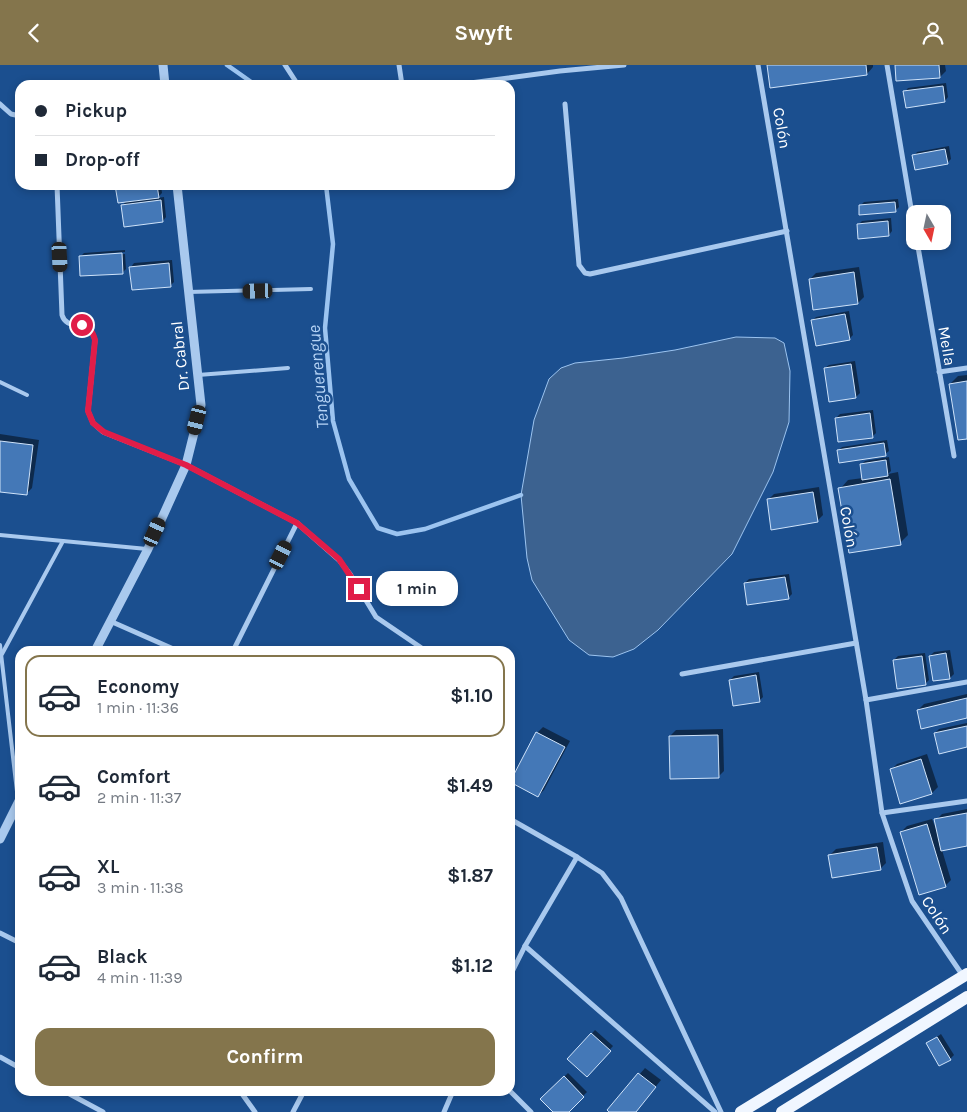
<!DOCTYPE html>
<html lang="en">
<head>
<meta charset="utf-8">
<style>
  :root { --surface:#fff; --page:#f2f2f3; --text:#1f2937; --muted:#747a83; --line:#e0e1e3; --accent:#84754c }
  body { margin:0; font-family:Karla,sans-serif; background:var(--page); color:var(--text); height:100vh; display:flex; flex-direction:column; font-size:19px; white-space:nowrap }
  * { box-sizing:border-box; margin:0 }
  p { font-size:16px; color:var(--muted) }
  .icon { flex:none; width:28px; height:28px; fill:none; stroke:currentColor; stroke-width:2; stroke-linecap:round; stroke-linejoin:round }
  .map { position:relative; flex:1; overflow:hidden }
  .drawer { position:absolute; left:15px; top:581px; width:500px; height:450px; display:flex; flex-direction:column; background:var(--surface); border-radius:15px; box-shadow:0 2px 8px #0003 }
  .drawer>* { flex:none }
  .hud { position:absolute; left:15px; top:15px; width:500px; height:110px; border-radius:15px; box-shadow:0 2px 8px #0003; display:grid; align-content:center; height:110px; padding:0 20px; background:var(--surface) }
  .needle { width:32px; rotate:171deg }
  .controls { position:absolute; left:906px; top:140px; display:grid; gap:10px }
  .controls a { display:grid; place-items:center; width:45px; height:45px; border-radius:10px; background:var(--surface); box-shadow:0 2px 8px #0003; font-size:25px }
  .end { position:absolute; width:22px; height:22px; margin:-11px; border:6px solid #e11d48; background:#fff; box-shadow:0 0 0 2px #fff }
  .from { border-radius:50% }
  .bubble { position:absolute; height:35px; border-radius:15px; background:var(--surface); box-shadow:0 2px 8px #0003; font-size:16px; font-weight:700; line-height:35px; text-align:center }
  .car { position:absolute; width:15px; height:30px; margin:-15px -8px; border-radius:6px; box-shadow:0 0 4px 1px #0007; background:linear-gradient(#222 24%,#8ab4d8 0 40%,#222 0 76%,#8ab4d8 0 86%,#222 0) }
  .hud b { display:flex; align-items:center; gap:18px; height:48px; font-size:19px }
  .hud b+b { border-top:1px solid var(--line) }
  .hud i { width:12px; height:12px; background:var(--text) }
  ul { padding:9px 0 0; list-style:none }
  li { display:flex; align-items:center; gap:15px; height:82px; margin:0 10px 8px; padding:0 10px; border:2px solid transparent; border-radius:15px }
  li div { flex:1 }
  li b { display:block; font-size:19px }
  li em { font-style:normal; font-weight:700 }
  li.on { border-color:var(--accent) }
  li>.icon { width:45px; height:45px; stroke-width:1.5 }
  .primary-button { display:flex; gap:10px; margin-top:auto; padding:10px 20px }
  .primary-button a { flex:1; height:58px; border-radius:15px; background:var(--accent); color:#fff; font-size:20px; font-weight:700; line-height:58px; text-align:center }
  header { display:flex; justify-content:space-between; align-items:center; height:65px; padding:0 20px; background:var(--accent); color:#fff; font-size:22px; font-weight:700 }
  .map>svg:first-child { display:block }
</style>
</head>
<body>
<header><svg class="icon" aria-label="back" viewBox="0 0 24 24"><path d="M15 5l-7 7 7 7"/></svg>Swyft<svg class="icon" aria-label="person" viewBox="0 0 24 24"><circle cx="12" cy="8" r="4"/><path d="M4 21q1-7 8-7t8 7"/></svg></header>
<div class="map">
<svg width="967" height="1047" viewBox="0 0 967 1047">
  <rect width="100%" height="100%" fill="#1b4f8f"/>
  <!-- water -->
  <path fill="#3c6290" stroke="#9cc4f0" d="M736 272 775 273 784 278 790 306 789 357 773 407 732 489 658 565 634 584 613 592 589 590 569 575 532 515 527 493 521 430 534 355 549 314 561 303 575 298 623 293 675 285Z"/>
  <!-- shadow -->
  <g fill="#0007">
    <path d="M768 0H873V2L867 9Z"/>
    <path d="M897 0H945L946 6 940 12Z"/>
    <path d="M946 18 948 32 945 36 905 27 908 23Z"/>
    <path d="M949 81 951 94 947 98 914 91 917 87Z"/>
    <path d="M117 120H161L162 128 157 133 164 132 166 152 163 156 123 140 127 135Z"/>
    <path d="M898 134 899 142 895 146 860 141 864 137Z"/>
    <path d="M891 153 892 166 889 170 858 160 862 156Z"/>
    <path d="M125 185V187L83 190V192L125 189 126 204 122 208 80 192 84 188Z"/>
    <path d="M172 195 174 217 170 221 131 202 134 198Z"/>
    <path d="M859 202 864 232 858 238 810 214 816 208Z"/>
    <path d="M849 246 853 270 849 274 813 255 816 252Z"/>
    <path d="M855 296 860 328 856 332 830 336 825 303 829 300Z"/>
    <path d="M967 310V372L950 319 958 311Z"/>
    <path d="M873 345 876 368 872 372 836 353 840 349Z"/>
    <path d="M0 369 39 375 32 423 26 429 0 425Z"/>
    <path d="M887 375 889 386 885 389 838 386 842 382Z"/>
    <path d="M889 392 891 406 888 409 898 407 908 470 900 478 840 424 848 415 863 413 861 400 865 396Z"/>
    <path d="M819 422 823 450 817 456 768 435 774 429Z"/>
    <path d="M789 509 792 529 788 533 745 518 749 514Z"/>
    <path d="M950 585 954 609 950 613 934 615 930 591 934 587Z"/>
    <path d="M925 588 929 615 925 619 894 595 898 591Z"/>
    <path d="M759 607 763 632 759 636 730 615 734 611Z"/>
    <path d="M967 629V652L918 645 924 639Z"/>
    <path d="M967 658V681L935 668 939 664Z"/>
    <path d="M543 662 570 676 544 725 538 731 511 716 537 668Z"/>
    <path d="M723 664 724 706 718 712 670 671 676 665Z"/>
    <path d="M927 689 938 722 932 728 901 737 891 705 897 699Z"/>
    <path d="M967 744V780L942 785 951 815 945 821 901 767 907 761 932 754 936 764 937 763 936 755 942 749Z"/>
    <path d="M883 777 886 798 880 804 830 790 836 784Z"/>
    <path d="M595 965 613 981 587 1010 569 994Z"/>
    <path d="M941 969 954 990 950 994 927 979Z"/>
    <path d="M645 1003 661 1015 635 1047H611L609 1045Z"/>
    <path d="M568 1008 587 1027 567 1047H555L542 1034Z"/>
  </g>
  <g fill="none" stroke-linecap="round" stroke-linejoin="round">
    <!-- stream -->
    <g stroke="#9cc4f0" stroke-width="4.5">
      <path d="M227 0 254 19"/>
      <path d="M326 120 333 179 325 263 333 356 349 414 378 463 397 469 425 464 521 430"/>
    </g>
  </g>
  <!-- building -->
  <g fill="#4478b7" stroke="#cfe3fa">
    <path d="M767 0H866L867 10 770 23Z"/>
    <path d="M895 0H939L940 13 896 16Z"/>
    <path d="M943 21 945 37 906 43 903 26Z"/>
    <path d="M945 84 948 99 915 105 912 90Z"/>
    <path d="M115 120H157L159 133 118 138Z"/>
    <path d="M161 135 163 157 124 162 121 140Z"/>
    <path d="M895 137 896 147 859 150V140Z"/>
    <path d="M888 156 889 171 858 174 857 159Z"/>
    <path d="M122 188 123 209 80 211 79 191Z"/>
    <path d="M169 198 171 222 132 225 129 202Z"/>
    <path d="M854 207 858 239 813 245 809 214Z"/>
    <path d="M845 249 850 275 816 281 811 255Z"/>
    <path d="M851 299 856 333 829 337 824 303Z"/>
    <path d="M967 316V374L958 375 949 319Z"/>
    <path d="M870 348 873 373 838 377 835 353Z"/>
    <path d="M0 376 33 380 27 430 0 427Z"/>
    <path d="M884 378 886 391 839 398 837 385Z"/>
    <path d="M886 395 888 411 862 415 860 399Z"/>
    <path d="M890 414 901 480 849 488 838 423Z"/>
    <path d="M813 427 818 457 771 465 767 434Z"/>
    <path d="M785 512 789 534 747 540 744 518Z"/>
    <path d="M946 588 950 614 933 616 929 591Z"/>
    <path d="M922 591 926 620 897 624 893 595Z"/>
    <path d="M756 610 760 637 733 641 729 615Z"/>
    <path d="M967 633V653L921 664 917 645Z"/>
    <path d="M967 661V682L939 689 934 668Z"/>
    <path d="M536 667 565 682 538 732 510 717Z"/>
    <path d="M718 670 719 713 670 714 669 671Z"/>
    <path d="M921 694 932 729 900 739 890 704Z"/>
    <path d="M967 748V781L941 786 934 754Z"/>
    <path d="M927 759 946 822 919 830 900 767Z"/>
    <path d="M877 782 881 805 832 813 828 790Z"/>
    <path d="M591 968 611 986 587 1012 567 994Z"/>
    <path d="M937 972 951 995 939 1001 926 978Z"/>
    <path d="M638 1008 656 1022 636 1047H609L607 1045Z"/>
    <path d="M564 1011 584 1032 569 1047H553L540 1034Z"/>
  </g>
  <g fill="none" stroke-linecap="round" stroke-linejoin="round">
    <!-- service -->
    <g stroke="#a9c9ee" stroke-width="4">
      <path d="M188 227 311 224"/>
      <path d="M198 310 288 303"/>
      <path d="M0 317 27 330"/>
      <path d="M0 470 147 484"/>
      <path d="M0 580 18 735"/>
      <path d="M2 589 63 476"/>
    </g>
    <!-- minor -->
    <g stroke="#a9c9ee" stroke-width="5">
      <path d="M285 0 298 20"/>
      <path d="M399 0 402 20"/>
      <path d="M758 0 866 635 882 748 912 836 963 911"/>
      <path d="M887 0 915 167"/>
      <path d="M455 20 560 6 624 0"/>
      <path d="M0 39 11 49 20 51"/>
      <path d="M565 39 579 200 585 208 590 209 787 166"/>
      <path d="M57 120 62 250C67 267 89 253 95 275L88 346 93 358 103 367 186 400 297 458 339 495 350 509 376 552 426 586"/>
      <path d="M917 176 954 391"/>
      <path d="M939 307 967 303"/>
      <path d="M110 556 178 586"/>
      <path d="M233 586 297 458"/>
      <path d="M682 609 856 578"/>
      <path d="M866 635 967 617"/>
      <path d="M882 748 967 736"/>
      <path d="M510 754 577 792 602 808 621 833 721 1047"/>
      <path d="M0 868 20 878"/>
      <path d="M525 881 715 1047"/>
      <path d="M510 911 525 881 577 792"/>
      <path d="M0 992 20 1003"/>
      <path d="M64 1026 103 1047"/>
      <path d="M240 1026 255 1047"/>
      <path d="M510 1026 531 1047"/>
      <path d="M293 1047 304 1026"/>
      <path d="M444 1047 453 1026"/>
    </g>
    <!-- tertiary -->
    <g stroke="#a9c9ee" stroke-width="9">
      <path d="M163 0 165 20"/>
      <path d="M95 586 148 484 186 400 201 340 177 120"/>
      <path d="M0 774 20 734"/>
    </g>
    <!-- primary -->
    <g stroke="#f0f6ff" stroke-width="12">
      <path d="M741 1047 967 909"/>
      <path d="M782 1047 967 932"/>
    </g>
  </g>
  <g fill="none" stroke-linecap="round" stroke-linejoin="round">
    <!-- route -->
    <path stroke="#e11d48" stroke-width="6" d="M82 260C90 263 93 267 95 275L88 346 93 358 104 367 186 400 297 458 339 494 359 524"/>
  </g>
  <g text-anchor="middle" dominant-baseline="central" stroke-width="5" stroke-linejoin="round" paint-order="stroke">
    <!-- street labels -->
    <g font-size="16" fill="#fff" stroke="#1b4f8f">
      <text transform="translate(782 63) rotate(80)">Colón</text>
      <text transform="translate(947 281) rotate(80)">Mella</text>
      <text transform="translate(180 291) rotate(-96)">Dr. Cabral</text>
      <text transform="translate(849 462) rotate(80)">Colón</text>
      <text transform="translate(937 850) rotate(57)">Colón</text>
    </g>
    <!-- water labels -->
    <g font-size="18" font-style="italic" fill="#b5d3f5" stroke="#1b4f8f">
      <text transform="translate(318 312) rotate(-95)">Tenguerengue</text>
    </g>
  </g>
</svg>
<div class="controls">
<a><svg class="needle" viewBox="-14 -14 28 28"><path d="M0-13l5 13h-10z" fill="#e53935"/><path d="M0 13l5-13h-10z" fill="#747a83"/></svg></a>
</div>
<i class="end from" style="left:82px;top:260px"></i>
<i class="end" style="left:359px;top:524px"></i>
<div class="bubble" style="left:376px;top:506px;width:82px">1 min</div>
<i class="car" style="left:60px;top:192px;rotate:177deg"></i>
<i class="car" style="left:258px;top:226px;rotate:268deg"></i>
<i class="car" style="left:197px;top:355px;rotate:194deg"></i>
<i class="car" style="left:155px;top:467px;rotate:24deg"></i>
<i class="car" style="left:281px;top:490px;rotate:27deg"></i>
<div class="hud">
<b><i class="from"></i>Pickup</b>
<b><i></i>Drop-off</b>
</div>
<section class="drawer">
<ul>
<li class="on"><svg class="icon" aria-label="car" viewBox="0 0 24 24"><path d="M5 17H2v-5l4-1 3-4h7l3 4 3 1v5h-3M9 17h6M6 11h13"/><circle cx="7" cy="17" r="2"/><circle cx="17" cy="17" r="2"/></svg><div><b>Economy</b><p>1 min · 11:36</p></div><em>$1.10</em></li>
<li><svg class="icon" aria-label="car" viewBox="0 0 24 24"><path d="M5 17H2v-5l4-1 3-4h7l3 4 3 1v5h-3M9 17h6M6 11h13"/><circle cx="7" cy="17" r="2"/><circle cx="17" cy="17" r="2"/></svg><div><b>Comfort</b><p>2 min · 11:37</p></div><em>$1.49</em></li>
<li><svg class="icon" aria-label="car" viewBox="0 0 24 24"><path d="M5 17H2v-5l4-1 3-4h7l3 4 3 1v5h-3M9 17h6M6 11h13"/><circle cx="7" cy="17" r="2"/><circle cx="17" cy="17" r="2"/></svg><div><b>XL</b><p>3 min · 11:38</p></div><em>$1.87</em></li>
<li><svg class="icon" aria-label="car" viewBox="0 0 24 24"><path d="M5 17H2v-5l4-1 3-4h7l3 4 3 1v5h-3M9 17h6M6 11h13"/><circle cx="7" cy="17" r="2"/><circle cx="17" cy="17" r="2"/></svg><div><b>Black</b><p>4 min · 11:39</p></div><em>$1.12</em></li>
</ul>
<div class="primary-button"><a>Confirm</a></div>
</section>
</div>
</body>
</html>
